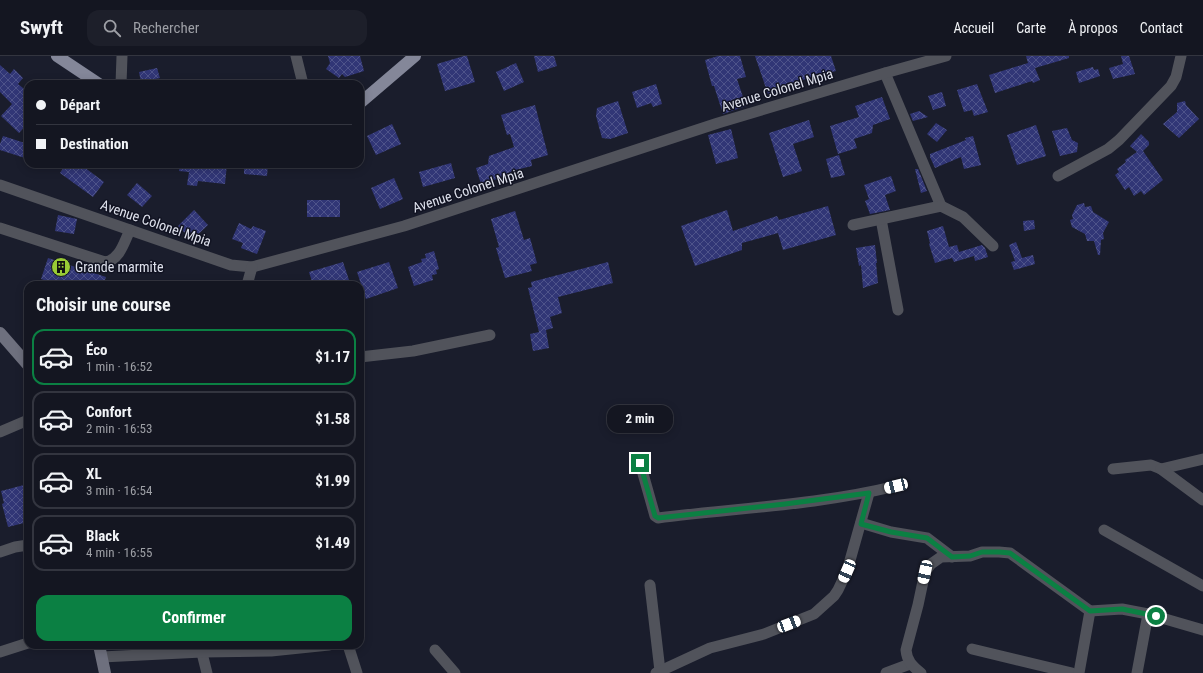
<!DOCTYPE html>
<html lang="fr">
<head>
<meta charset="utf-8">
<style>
  :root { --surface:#141621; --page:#1d1f2a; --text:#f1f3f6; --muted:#9d9fa5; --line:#33353f; --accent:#0b8043 }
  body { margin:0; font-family:"Roboto Condensed",sans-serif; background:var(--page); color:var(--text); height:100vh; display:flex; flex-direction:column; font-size:15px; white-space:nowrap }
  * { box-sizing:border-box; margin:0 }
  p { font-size:13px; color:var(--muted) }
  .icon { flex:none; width:22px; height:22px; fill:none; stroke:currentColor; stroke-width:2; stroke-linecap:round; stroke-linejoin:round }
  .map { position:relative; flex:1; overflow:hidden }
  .panel { position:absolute; left:24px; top:225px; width:340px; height:368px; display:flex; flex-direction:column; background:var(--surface); border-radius:12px; box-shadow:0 2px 10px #0003,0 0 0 1px var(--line) }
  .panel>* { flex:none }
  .hud { position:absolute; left:24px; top:24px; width:340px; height:88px; border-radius:12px; box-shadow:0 2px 10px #0003,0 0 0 1px var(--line); display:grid; align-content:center; height:88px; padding:0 12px; background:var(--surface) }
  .end { position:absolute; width:18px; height:18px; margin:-9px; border:5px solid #0b8043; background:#fff; box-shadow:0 0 0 2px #fff }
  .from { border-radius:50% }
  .bubble { position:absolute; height:28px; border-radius:12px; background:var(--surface); box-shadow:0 2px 10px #0003,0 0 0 1px var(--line); font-size:13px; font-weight:700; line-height:28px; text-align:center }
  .car { position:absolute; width:12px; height:24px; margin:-12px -6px; border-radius:5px; box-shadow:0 0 3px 1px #0007; background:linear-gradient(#fff 24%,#345 0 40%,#fff 0 76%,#345 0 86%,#fff 0) }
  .hud b { display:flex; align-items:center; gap:14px; height:38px; font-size:15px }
  .hud b+b { border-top:1px solid var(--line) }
  .hud i { width:10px; height:10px; background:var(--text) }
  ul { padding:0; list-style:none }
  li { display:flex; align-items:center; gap:12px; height:56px; margin:0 8px 6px; padding:0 4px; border:2px solid var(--line); border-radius:12px }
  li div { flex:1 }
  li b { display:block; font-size:15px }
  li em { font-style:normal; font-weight:700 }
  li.current { border-color:var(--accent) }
  li>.icon { width:36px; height:36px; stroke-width:1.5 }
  h2 { padding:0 12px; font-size:18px; line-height:48px }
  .cta { display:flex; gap:8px; margin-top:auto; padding:8px 12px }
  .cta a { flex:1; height:46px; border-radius:12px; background:var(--accent); color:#fff; font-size:16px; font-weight:700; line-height:46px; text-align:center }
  header { display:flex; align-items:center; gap:24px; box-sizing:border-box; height:56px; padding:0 20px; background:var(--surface); border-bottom:1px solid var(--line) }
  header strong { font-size:19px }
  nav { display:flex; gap:22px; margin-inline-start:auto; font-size:14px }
  .search { width:280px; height:36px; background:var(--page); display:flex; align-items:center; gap:10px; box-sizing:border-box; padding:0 14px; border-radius:12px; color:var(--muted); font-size:15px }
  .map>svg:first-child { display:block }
</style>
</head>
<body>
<header>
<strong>Swyft</strong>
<div class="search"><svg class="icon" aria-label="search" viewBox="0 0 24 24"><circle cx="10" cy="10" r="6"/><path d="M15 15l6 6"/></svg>Rechercher</div>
<nav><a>Accueil</a><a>Carte</a><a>À propos</a><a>Contact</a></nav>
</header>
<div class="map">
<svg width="1203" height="617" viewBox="0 0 1203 617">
  <defs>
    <pattern id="building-cross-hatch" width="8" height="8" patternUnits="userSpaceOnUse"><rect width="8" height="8" fill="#313676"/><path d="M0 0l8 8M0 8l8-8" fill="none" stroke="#4e538a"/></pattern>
  </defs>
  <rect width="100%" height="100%" fill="#1a1d2c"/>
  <!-- building -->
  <g fill="url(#building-cross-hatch)">
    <path d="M328 0H360L364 15 345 21 342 18 339 22 326 13 330 7Z"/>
    <path d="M464 0H467L475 26 445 35 437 8Z"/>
    <path d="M534 0H554L557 10 538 16Z"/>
    <path d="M718 0H740L746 21 737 23 746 50 723 58 714 30H712L705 4Z"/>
    <path d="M755 0H831L836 15 795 26 797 32 769 41Z"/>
    <path d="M1026 0H1069V2L1035 12 1040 24 1033 27 1032 25 995 37 989 19 1028 7Z"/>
    <path d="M1121 0H1129L1135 18 1113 23 1109 12 1123 8Z"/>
    <path d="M516 7 524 26 504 35 496 16Z"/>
    <path d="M0 9 10 18 14 13 23 22 18 28 28 36V67L19 77 1 60 12 48 0 36Z"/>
    <path d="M1093 11 1094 14 1098 13 1100 20 1079 27 1076 16Z"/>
    <path d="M157 12 160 22 141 26 139 16Z"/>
    <path d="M656 28 662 48 653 51 651 47 637 52 632 36Z"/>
    <path d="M977 28 988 56 974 60 972 54 964 56 957 34Z"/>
    <path d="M942 36 946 50 933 54 928 40Z"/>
    <path d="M882 41 890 63 873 69 872 77 854 83 857 92 838 98 830 70 859 61 855 50Z"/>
    <path d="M618 45 628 77 610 83 602 82 596 60 597 52Z"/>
    <path d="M1185 45 1186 49 1199 63 1179 82 1163 68 1177 56V47Z"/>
    <path d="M535 49 548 99 531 104 532 110 511 115 512 118 481 128 476 112 488 108 489 100 514 91 510 78 507 79 501 59Z"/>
    <path d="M919 55 928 61 913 65 910 58Z"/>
    <path d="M809 64 814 81 793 88 802 115 783 121 769 77Z"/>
    <path d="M936 67 947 74 937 86 927 78Z"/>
    <path d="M392 68 401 88 376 99 367 80Z"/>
    <path d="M1036 69 1046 100 1017 109 1007 79Z"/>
    <path d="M1067 72 1072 84 1078 87 1077 96 1060 100 1052 75Z"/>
    <path d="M731 73 738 102 716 108 708 79Z"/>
    <path d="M1141 78 1149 86V89L1143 95 1163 124 1144 139 1141 135 1134 140 1129 131 1125 134 1115 119 1119 116 1117 113 1126 106 1125 104 1137 96 1130 90Z"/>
    <path d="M3 80 28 88V103L0 94V88Z"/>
    <path d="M973 80 981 109 964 113 961 101 935 112 930 101V98L966 84 965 82Z"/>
    <path d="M839 99 845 119 831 122 826 103Z"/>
    <path d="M451 107 455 122 423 131 419 116Z"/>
    <path d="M66 108H80L104 126 93 141 60 117Z"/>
    <path d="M180 108H227L225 128 198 125 197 130 187 129 189 116 179 115Z"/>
    <path d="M244 108H268L267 120 244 118Z"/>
    <path d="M915 113H918L927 135 921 137Z"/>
    <path d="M891 120 896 135 885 139 890 154 870 158 865 145 869 143 864 129Z"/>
    <path d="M394 122 403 143 380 153 371 132Z"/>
    <path d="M137 127 152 140 142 151 127 139Z"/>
    <rect x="307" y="144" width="33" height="17"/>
    <path d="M1084 147 1085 151 1091 150 1093 156 1109 166 1103 177 1104 183 1101 184 1100 199H1098L1094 185H1087L1085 178 1072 171 1070 164 1073 163 1072 159 1077 149Z"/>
    <path d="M828 150 836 179 783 194 778 177 742 187V194L695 210 681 170 727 154 733 175 777 160 779 164Z"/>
    <path d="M194 154 208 169 192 184 178 170Z"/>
    <path d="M515 155 524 184 530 182 537 207 530 209 532 215 505 222 496 192 499 191 491 163Z"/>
    <path d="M58 159 77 163 74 178 55 175Z"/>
    <path d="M1034 164 1035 173 1024 175 1023 165Z"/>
    <path d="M239 167 251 173 253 170 266 175 257 198 241 192 243 187 232 183Z"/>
    <path d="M943 170 949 191 957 189 959 196 982 189 985 192 988 201 975 205 974 200 954 206 952 202 935 207 929 188 930 187 927 175Z"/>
    <path d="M1016 186 1022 202 1033 199 1035 208 1014 214 1011 206 1015 205 1009 189Z"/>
    <path d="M875 189 877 207H876L878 227 863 232 861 209 859 210 856 192Z"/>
    <path d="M434 195 439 213 436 214 437 218 432 219 433 224 414 230 408 211 422 206 421 203 426 202 425 198Z"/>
    <path d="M48 202 106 221 103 229H59L41 223Z"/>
    <path d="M343 206 349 224 333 229H313L309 216Z"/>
    <path d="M389 206 398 232 366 243 357 216Z"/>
    <path d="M608 206 613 227 558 241 562 257 550 261 553 272 546 274 549 292 533 295 530 278 539 276 528 232 532 231 531 226Z"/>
    <path d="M24 429 28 445V466L8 471 2 448 4 447 1 435Z"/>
  </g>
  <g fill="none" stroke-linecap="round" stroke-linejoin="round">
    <!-- street -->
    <g stroke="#51535b" stroke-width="11">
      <path d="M296 0 303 28"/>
      <path d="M885 17 941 150"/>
      <path d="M121 28 122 0"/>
      <path d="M1058 120 1108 93 1119 84 1171 30 1176 21 1181 0"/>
      <path d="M0 129 231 209 252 211 404 170 718 67 885 17 946 0"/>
      <path d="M881 163 898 254"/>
      <path d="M853 169 941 150 963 161 993 190"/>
      <path d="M0 172 105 206C120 204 124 186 130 174"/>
      <path d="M247 229 252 211"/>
      <path d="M360 301 413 295 490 279"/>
      <path d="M0 376 28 364"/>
      <path d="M640 407 655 460 658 462C737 452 818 449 896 430"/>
      <path d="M1113 413 1151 409 1161 413 1203 403"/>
      <path d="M1161 413 1203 444"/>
      <path d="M861 467 891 476 927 482 952 501"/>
      <path d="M1104 474 1203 530"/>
      <path d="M0 496 15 491 28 489"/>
      <path d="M650 529 660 615"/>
      <path d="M200 589 207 617"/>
      <path d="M348 589 357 617"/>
      <path d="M972 593 1072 617"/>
      <path d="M435 594 455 617"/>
      <path d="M0 596 28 587"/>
      <path d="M102 601 202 596 271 595 329 589"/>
      <path d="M656 617 710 592 764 578 814 558 834 540 838 534 847 515 869 437"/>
      <path d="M886 617 910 608"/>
      <path d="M921 617C912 610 907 605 906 594L918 549 925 516 931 508 941 501 970 500 982 496H999L1010 497 1090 555 1122 553 1148 558 1203 574"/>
      <path d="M1079 617 1090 555"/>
      <path d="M1137 617 1148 558"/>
    </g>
    <!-- secondary -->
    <g stroke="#6e707e" stroke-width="12">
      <path d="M0 277 28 309"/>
      <path d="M99 589 105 617"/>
    </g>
    <!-- primary -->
    <g stroke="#848799" stroke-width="12">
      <path d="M57 0 99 28"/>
      <path d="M360 47 415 0"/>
    </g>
  </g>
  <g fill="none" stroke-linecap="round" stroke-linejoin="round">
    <!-- route -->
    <path stroke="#0b8043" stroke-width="5" d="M640 407 655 460 658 462 785 448 869 437 861 468 891 476 927 482 952 501 970 500 982 496H999L1010 497 1090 555 1122 553 1156 560"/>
  </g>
  <!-- icons -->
  <defs>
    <g id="building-disc" transform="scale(1)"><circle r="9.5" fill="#99cb35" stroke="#111322"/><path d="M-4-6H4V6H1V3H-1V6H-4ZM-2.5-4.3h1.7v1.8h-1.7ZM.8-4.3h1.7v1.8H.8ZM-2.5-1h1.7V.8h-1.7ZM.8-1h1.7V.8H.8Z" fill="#111"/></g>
  </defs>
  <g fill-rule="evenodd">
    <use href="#building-disc" x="61" y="211"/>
  </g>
  <g text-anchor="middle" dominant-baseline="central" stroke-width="3" stroke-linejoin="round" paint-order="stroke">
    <!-- street labels -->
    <g font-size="14" fill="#dee1ec" stroke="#111322">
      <text transform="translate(777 34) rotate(-17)">Avenue Colonel Mpia</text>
      <text transform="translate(468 134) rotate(-18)">Avenue Colonel Mpia</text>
      <text transform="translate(156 167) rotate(19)">Avenue Colonel Mpia</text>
    </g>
    <!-- poi labels -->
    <g font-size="14" fill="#dee1ec" stroke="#111322" text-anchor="start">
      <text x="75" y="211">Grande marmite</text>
    </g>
  </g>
</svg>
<i class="end from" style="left:1156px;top:560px"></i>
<i class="end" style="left:640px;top:407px"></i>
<div class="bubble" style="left:607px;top:349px;width:66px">2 min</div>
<i class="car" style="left:896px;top:430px;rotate:256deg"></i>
<i class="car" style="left:847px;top:515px;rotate:204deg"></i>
<i class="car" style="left:925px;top:516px;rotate:192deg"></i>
<i class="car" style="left:789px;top:568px;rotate:69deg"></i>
<div class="hud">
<b><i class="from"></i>Départ</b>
<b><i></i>Destination</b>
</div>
<section class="panel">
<h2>Choisir une course</h2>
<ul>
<li class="current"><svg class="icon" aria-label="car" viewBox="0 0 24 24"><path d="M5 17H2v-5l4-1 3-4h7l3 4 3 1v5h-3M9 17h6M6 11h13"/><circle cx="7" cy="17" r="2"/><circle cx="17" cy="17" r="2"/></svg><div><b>Éco</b><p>1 min · 16:52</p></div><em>$1.17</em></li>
<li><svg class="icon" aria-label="car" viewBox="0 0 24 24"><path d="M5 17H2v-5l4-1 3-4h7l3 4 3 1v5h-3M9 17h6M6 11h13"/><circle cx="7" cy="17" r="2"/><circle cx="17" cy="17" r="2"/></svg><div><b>Confort</b><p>2 min · 16:53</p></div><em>$1.58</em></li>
<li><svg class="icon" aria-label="car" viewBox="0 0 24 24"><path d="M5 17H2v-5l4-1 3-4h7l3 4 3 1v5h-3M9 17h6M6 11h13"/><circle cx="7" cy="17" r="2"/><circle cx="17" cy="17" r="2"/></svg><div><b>XL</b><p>3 min · 16:54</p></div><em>$1.99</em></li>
<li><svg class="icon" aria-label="car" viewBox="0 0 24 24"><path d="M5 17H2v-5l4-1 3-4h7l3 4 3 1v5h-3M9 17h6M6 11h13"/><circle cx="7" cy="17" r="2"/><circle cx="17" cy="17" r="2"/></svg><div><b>Black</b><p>4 min · 16:55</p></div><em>$1.49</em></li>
</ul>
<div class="cta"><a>Confirmer</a></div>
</section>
</div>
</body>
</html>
